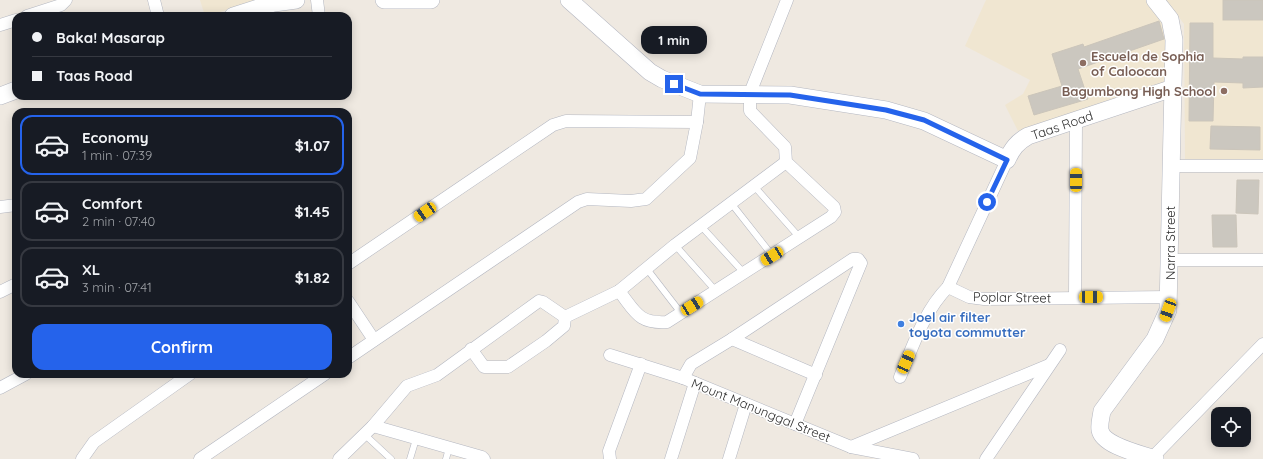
<!DOCTYPE html>
<html lang="en">
<head>
<meta charset="utf-8">
<style>
  :root { --surface:#171b24; --page:#242831; --text:#f1f3f6; --muted:#9ea1a6; --line:#363941; --accent:#2563eb }
  body { margin:0; font-family:Quicksand,sans-serif; background:var(--page); color:var(--text); height:100vh; display:flex; flex-direction:column; font-size:15px; white-space:nowrap }
  * { box-sizing:border-box; margin:0 }
  p { font-size:13px; color:var(--muted) }
  .icon { flex:none; width:22px; height:22px; fill:none; stroke:currentColor; stroke-width:2; stroke-linecap:round; stroke-linejoin:round }
  .map { position:relative; flex:1; overflow:hidden }
  .drawer { position:absolute; left:12px; top:108px; width:340px; height:270px; display:flex; flex-direction:column; background:var(--surface); border-radius:12px; box-shadow:0 2px 10px #0003 }
  .drawer>* { flex:none }
  .banner { position:absolute; left:12px; top:12px; width:340px; height:88px; border-radius:12px; box-shadow:0 2px 10px #0003; display:grid; align-content:center; height:88px; padding:0 20px; background:var(--surface) }
  .fabs { position:absolute; left:1211px; top:407px; display:grid; gap:8px }
  .fabs a { display:grid; place-items:center; width:40px; height:40px; border-radius:8px; background:var(--surface); box-shadow:0 2px 10px #0003; font-size:20px }
  .end { position:absolute; width:18px; height:18px; margin:-9px; border:5px solid #2563eb; background:#fff; box-shadow:0 0 0 2px #fff }
  .from { border-radius:50% }
  .bubble { position:absolute; height:28px; border-radius:12px; background:var(--surface); box-shadow:0 2px 10px #0003; font-size:13px; font-weight:800; line-height:28px; text-align:center }
  .car { position:absolute; width:12px; height:24px; margin:-12px -6px; border-radius:5px; box-shadow:0 0 3px 1px #0007; background:linear-gradient(#f5c518 24%,#345 0 40%,#f5c518 0 76%,#345 0 86%,#f5c518 0) }
  .banner b { display:flex; align-items:center; gap:14px; height:38px; font-size:15px }
  .banner b+b { border-top:1px solid var(--line) }
  .banner i { width:10px; height:10px; background:var(--text) }
  ul { padding:7px 0 0; list-style:none }
  li { display:flex; align-items:center; gap:12px; height:60px; margin:0 8px 6px; padding:0 12px; border:2px solid var(--line); border-radius:12px }
  li div { flex:1 }
  li b { display:block; font-size:15px }
  li em { font-style:normal; font-weight:800 }
  li.current { border-color:var(--accent) }
  li>.icon { width:36px; height:36px; stroke-width:1.5 }
  .primary-button { display:flex; gap:8px; margin-top:auto; padding:8px 20px }
  .primary-button a { flex:1; height:46px; border-radius:12px; background:var(--accent); color:#fff; font-size:16px; font-weight:800; line-height:46px; text-align:center }
  .map>svg:first-child { display:block }
</style>
</head>
<body>
<div class="map">
<svg width="1263" height="459" viewBox="0 0 1263 459">
  <rect width="100%" height="100%" fill="#efe9e1"/>
  <!-- education -->
  <g fill="#f0e6d1">
    <path d="M200 0H257L208 16H205Z"/>
    <path d="M986 0H1146L1153 5 1165 21 1168 84 1018 131 1005 105 1023 94 1030 80 965 46Z"/>
    <path d="M1166 0H1263V159H1185L1184 24Z"/>
  </g>
  <!-- building -->
  <g fill="#cbc7bf" stroke="#cbc5ba">
    <rect x="1223" y="0" width="40" height="20"/>
    <path d="M1159 21 1164 39 1078 69 1088 99 1034 115 1028 96 1062 86 1052 54 1083 44 1084 47Z"/>
    <path d="M1190 23H1213V58L1243 59V57H1263V87L1243 88V83L1214 82 1213 121H1189Z"/>
    <path d="M1211 126 1260 127V150L1210 149Z"/>
    <path d="M1237 180H1259L1258 214 1236 213Z"/>
    <path d="M1212 215H1236L1237 247H1213Z"/>
  </g>
  <g fill="none" stroke-linecap="round" stroke-linejoin="round">
    <!-- lane casing -->
    <g stroke="#b4b7c1" stroke-width="7">
      <g id="lane">
        <path d="M754 186 800 238"/>
        <path d="M731 203 772 255"/>
        <path d="M701 226 744 273"/>
        <path d="M675 245 716 291"/>
        <path d="M647 269 681 313"/>
        <path d="M364 434 391 459"/>
        <path d="M410 459 416 439"/>
        <path d="M446 459 449 448"/>
      </g>
    </g>
    <!-- street casing -->
    <g stroke="#b4b7c1" stroke-width="13">
      <g id="street">
        <path d="M154 0 158 16"/>
        <path d="M317 0 319 16"/>
        <path d="M27 16 61 5 66 0"/>
        <path d="M0 25 16 20"/>
        <path d="M1170 166H1263"/>
        <path d="M0 207 16 205"/>
        <path d="M1170 260H1263"/>
        <path d="M348 264 553 125 566 121 697 122"/>
        <path d="M948 287 969 297 984 299 1169 297"/>
        <path d="M619 291C635 311 638 324 667 322L831 217 835 212 834 207 786 162 785 147 750 111V93L787 0"/>
        <path d="M0 292 16 284"/>
        <path d="M1075 297 1076 121"/>
        <path d="M348 301 374 340"/>
        <path d="M732 339 816 375"/>
        <path d="M471 349 484 367H508L546 341 564 326 565 317"/>
        <path d="M610 355 683 378 851 447 913 459"/>
        <path d="M348 358 578 202 587 199 631 201 646 199 690 158 697 122 700 94"/>
        <path d="M900 377C913 346 924 311 948 287L1007 160"/>
        <path d="M683 378 691 364 732 339 853 259H858L861 263 795 424"/>
        <path d="M0 388 26 374"/>
        <path d="M373 426 482 457 484 459"/>
        <path d="M851 447 1049 365"/>
        <path d="M1152 458 1263 344"/>
        <path d="M82 459 94 442 190 374"/>
        <path d="M200 459 325 374"/>
        <path d="M339 459 373 426 407 386 437 375 539 301 543 302 565 317 619 291 675 245 786 162"/>
        <path d="M610 459 609 451 641 364"/>
        <path d="M671 459 695 383"/>
        <path d="M729 459 746 404"/>
        <path d="M986 459 1060 350"/>
      </g>
    </g>
    <!-- secondary casing -->
    <g stroke="#b4b7c1" stroke-width="18">
      <g id="secondary">
        <path d="M384 0H431"/>
        <path d="M569 0 650 72 662 79 700 94 790 95 886 110 924 121 1007 160C1012 149 1017 142 1028 136L1173 88"/>
        <path d="M233 16 274 3 296 0"/>
        <path d="M0 96 16 90"/>
        <path d="M1155 459C1141 454 1103 446 1100 430 1099 424 1101 418 1102 411L1155 339 1168 310 1174 40 1170 19 1155 0"/>
      </g>
    </g>
    <!-- lane -->
    <use href="#lane" stroke="#fff" stroke-width="6"/>
    <!-- street -->
    <use href="#street" stroke="#fff" stroke-width="12"/>
    <!-- secondary -->
    <use href="#secondary" stroke="#fff" stroke-width="17"/>
  </g>
  <g fill="none" stroke-linecap="round" stroke-linejoin="round">
    <!-- route -->
    <path stroke="#2563eb" stroke-width="5" d="M674 84 700 94 790 95 886 110 924 120 1007 160 987 202"/>
  </g>
  <!-- markers -->
  <g fill="#8d6e63" stroke="#fff" stroke-width="1.5">
    <circle cx="1083" cy="63" r="4"/>
    <circle cx="1224" cy="91" r="4"/>
  </g>
  <circle fill="#3f7fe0" stroke="#fff" stroke-width="1.5" cx="901" cy="324" r="4"/>
  <g text-anchor="middle" dominant-baseline="central" stroke-width="3" stroke-linejoin="round" paint-order="stroke">
    <!-- education labels -->
    <g font-size="13" font-weight="bold" fill="#785e54" stroke="#fff" text-anchor="start">
      <text x="1091" y="56">Escuela de Sophia<tspan x="1091" dy="15">of Caloocan</tspan></text>
      <text x="1216" y="91" text-anchor="end">Bagumbong High School</text>
    </g>
    <!-- street labels -->
    <g font-size="13" fill="#2e2e2e" stroke="#fff">
      <text transform="translate(1062 125) rotate(-19)">Taas Road</text>
      <text transform="translate(1170 243) rotate(-90)">Narra Street</text>
      <text transform="translate(1012 297) rotate(1)">Poplar Street</text>
      <text transform="translate(761 410) rotate(22)">Mount Manunggal Street</text>
    </g>
    <!-- shop labels -->
    <g font-size="13" font-weight="bold" fill="#366cbe" stroke="#fff" text-anchor="start">
      <text x="909" y="317">Joel air filter<tspan x="909" dy="15">toyota commutter</tspan></text>
    </g>
  </g>
</svg>
<div class="fabs">
<a><svg class="icon" aria-label="locate" viewBox="0 0 24 24"><circle cx="12" cy="12" r="6"/><path d="M12 2v4M12 18v4M2 12h4M18 12h4"/></svg></a>
</div>
<i class="end from" style="left:987px;top:202px"></i>
<i class="end" style="left:674px;top:84px"></i>
<div class="bubble" style="left:641px;top:26px;width:66px">1 min</div>
<i class="car" style="left:1076px;top:180px;rotate:0deg"></i>
<i class="car" style="left:425px;top:212px;rotate:236deg"></i>
<i class="car" style="left:772px;top:256px;rotate:238deg"></i>
<i class="car" style="left:1091px;top:297px;rotate:90deg"></i>
<i class="car" style="left:692px;top:306px;rotate:58deg"></i>
<i class="car" style="left:1168px;top:310px;rotate:200deg"></i>
<i class="car" style="left:906px;top:362px;rotate:24deg"></i>
<div class="banner">
<b><i class="from"></i>Baka! Masarap</b>
<b><i></i>Taas Road</b>
</div>
<section class="drawer">
<ul>
<li class="current"><svg class="icon" aria-label="car" viewBox="0 0 24 24"><path d="M5 17H2v-5l4-1 3-4h7l3 4 3 1v5h-3M9 17h6M6 11h13"/><circle cx="7" cy="17" r="2"/><circle cx="17" cy="17" r="2"/></svg><div><b>Economy</b><p>1 min · 07:39</p></div><em>$1.07</em></li>
<li><svg class="icon" aria-label="car" viewBox="0 0 24 24"><path d="M5 17H2v-5l4-1 3-4h7l3 4 3 1v5h-3M9 17h6M6 11h13"/><circle cx="7" cy="17" r="2"/><circle cx="17" cy="17" r="2"/></svg><div><b>Comfort</b><p>2 min · 07:40</p></div><em>$1.45</em></li>
<li><svg class="icon" aria-label="car" viewBox="0 0 24 24"><path d="M5 17H2v-5l4-1 3-4h7l3 4 3 1v5h-3M9 17h6M6 11h13"/><circle cx="7" cy="17" r="2"/><circle cx="17" cy="17" r="2"/></svg><div><b>XL</b><p>3 min · 07:41</p></div><em>$1.82</em></li>
</ul>
<div class="primary-button"><a>Confirm</a></div>
</section>
</div>
</body>
</html>
